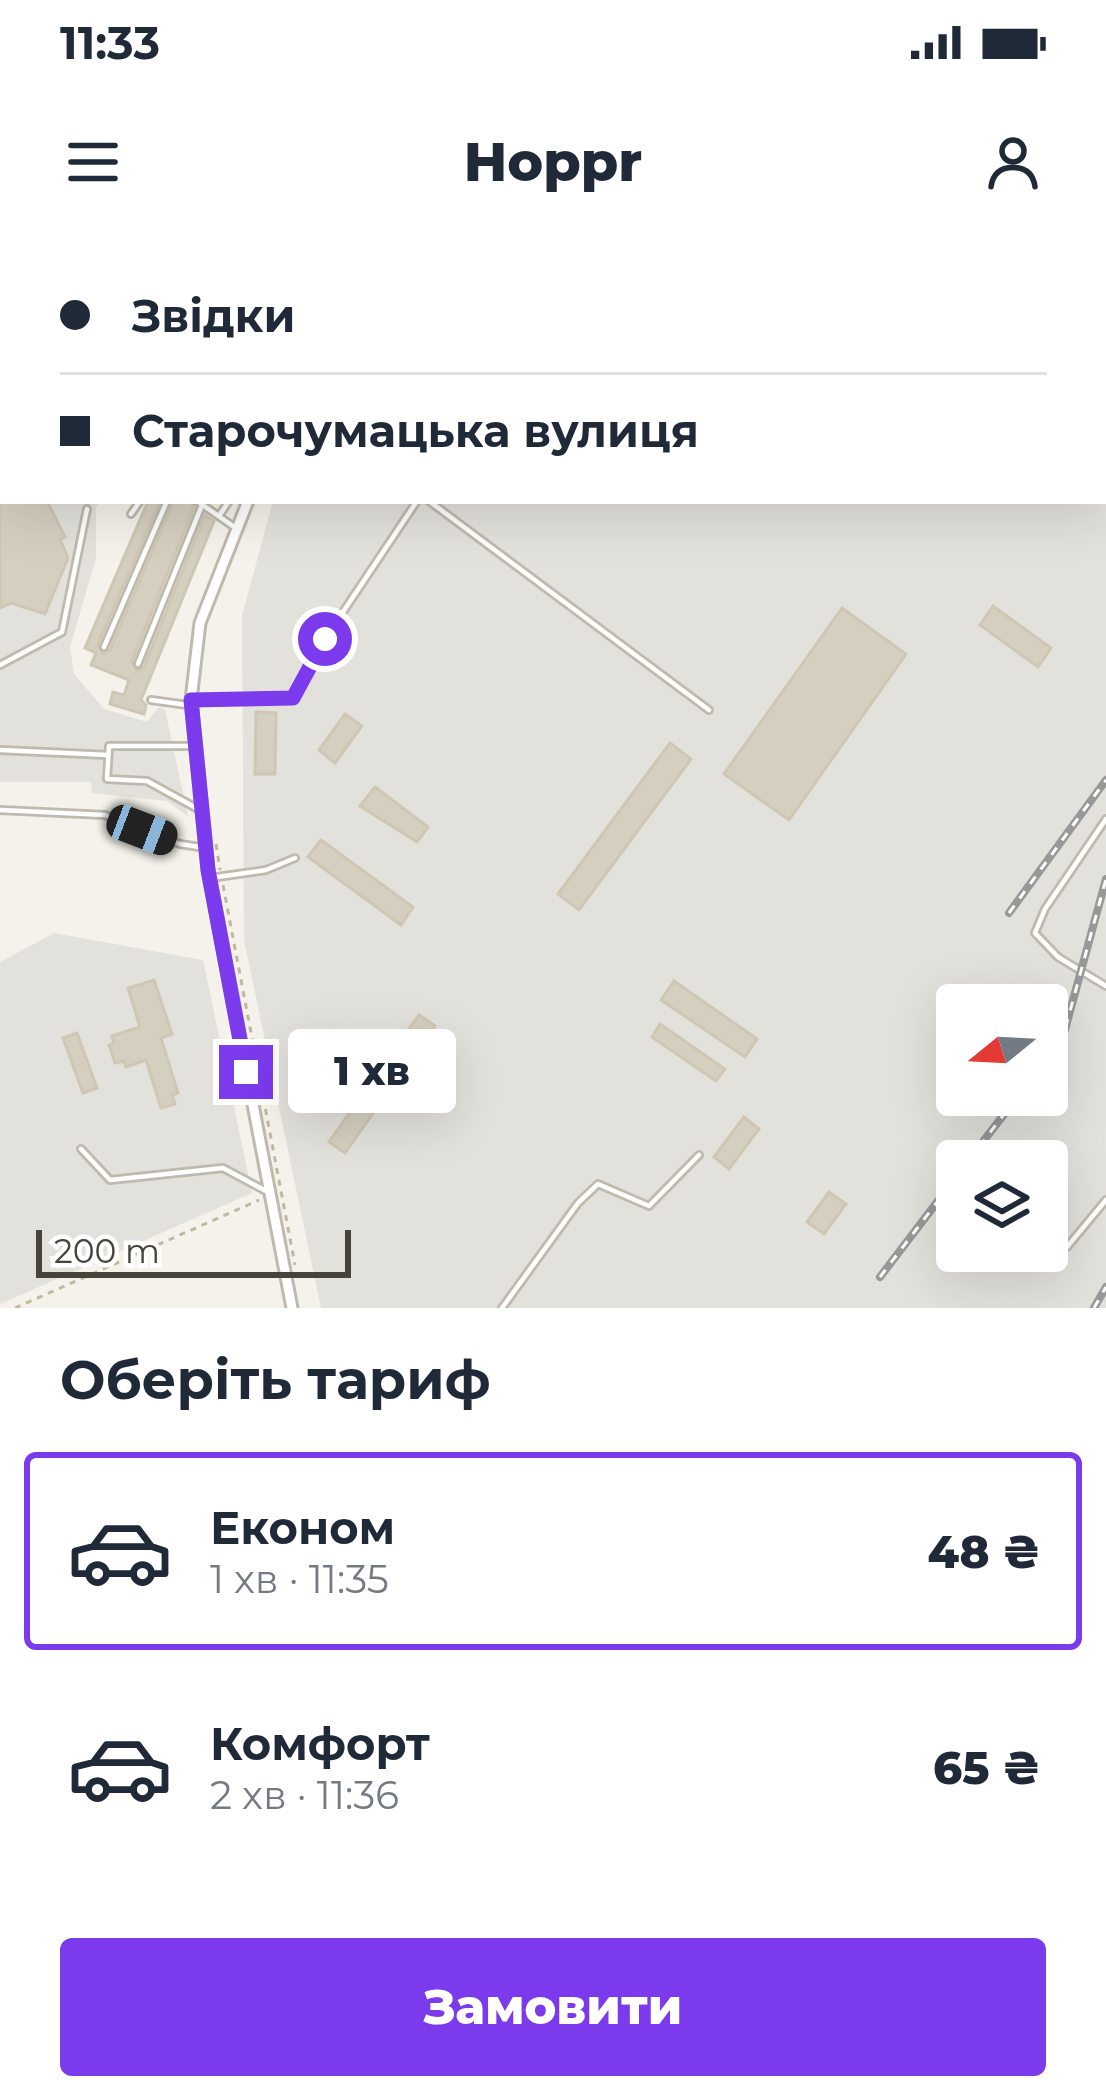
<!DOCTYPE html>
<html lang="uk">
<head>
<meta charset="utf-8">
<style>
  :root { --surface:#fff; --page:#f2f2f3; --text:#1f2937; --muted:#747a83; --line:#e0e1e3; --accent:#7c3aed }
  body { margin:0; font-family:Montserrat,sans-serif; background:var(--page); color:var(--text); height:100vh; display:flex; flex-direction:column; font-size:45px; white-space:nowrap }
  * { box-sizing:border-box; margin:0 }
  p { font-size:39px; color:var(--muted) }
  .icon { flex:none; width:66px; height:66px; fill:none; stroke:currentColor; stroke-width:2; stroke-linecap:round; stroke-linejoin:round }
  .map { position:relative; height:1068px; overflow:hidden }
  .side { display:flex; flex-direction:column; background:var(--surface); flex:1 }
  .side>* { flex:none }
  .guide { position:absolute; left:0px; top:0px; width:1107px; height:264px; box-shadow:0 12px 48px #0002; display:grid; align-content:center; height:264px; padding:0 60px; background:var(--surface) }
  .needle { width:78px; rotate:252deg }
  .buttons { position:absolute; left:936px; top:744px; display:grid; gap:24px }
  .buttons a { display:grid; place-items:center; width:132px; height:132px; border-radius:12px; background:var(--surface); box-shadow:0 12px 48px #0002; font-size:60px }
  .scale { position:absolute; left:36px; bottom:30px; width:315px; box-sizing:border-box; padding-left:12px; border:6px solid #474338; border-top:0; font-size:33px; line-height:42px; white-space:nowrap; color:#474338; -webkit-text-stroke:9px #fff; paint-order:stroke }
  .end { position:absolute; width:54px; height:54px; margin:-27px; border:15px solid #7c3aed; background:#fff; box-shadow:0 0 0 6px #fff }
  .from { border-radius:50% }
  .bubble { position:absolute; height:84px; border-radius:12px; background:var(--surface); box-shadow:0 12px 48px #0002; font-size:39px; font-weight:800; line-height:84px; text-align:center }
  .car { position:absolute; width:36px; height:72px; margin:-36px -18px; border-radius:15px; box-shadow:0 0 9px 3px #0007; background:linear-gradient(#222 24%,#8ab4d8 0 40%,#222 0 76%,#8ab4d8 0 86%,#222 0) }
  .guide b { display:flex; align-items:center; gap:42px; height:114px; font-size:45px }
  .guide b+b { border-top:3px solid var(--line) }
  .guide i { width:30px; height:30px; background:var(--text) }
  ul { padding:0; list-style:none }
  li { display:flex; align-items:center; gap:36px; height:198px; margin:0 24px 18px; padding:0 36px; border:6px solid transparent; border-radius:12px }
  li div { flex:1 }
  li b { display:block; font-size:45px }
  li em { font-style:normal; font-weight:800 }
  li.on { border-color:var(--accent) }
  li>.icon { width:108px; height:108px; stroke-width:1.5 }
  h2 { padding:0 60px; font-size:54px; line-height:144px }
  .button { display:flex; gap:24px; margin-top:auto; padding:24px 60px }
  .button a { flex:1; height:138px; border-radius:12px; background:var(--accent); color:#fff; font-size:48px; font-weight:800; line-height:138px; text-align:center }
  .status { display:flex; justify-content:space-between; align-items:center; height:84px; padding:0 60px; background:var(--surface); direction:ltr }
  .status svg { height:33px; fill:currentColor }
  header { display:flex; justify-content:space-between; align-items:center; height:156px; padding:0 60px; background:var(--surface); font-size:54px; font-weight:800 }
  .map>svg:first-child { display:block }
</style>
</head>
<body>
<div class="status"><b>11:33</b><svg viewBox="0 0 49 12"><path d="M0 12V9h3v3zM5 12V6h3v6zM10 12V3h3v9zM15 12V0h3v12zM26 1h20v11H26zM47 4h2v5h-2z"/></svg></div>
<header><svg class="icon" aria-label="menu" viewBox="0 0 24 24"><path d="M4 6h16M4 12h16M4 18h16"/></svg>Hoppr<svg class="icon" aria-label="person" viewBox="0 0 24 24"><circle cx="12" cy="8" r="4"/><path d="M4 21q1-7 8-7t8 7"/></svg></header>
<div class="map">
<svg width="1106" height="1068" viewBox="0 0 1106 1068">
  <rect width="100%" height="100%" fill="#f4f2ea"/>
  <!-- industrial -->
  <g fill="#e3e1db" fill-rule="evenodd">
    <path d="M0 0H292L3 3V261H100L96 268V318L70 407 74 434 104 469 147 482 159 467 165 470 188 576 167 561 92 553 91 542H0Z"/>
    <path d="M471 0H1106V1068H321L244 700 242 376 273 261H1104V3H468ZM957 765H1047V855H957ZM957 921H1047V1011H957Z"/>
    <path d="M54 693 203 720 252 953 0 1064V722Z"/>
  </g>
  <!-- building -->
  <g fill="#d5cfc0" stroke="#cfc7b3" stroke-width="3">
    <path d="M0 261H47L65 297 60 299 68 318 45 374 11 363 0 368Z"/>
    <path d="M148 261H160L98 404 102 414 110 410 174 261H190L194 267 132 421 137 431 144 427 205 275 214 281 141 460 146 465 144 474 110 464 113 452 124 455 129 440 91 425 96 413 85 408Z"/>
    <path d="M993 366 1051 408 1038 427 980 385Z"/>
    <path d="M842 368 906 414 789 580 724 534Z"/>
    <path d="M256 472 276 473 275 534H255Z"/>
    <path d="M345 474 362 486 335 523 319 510Z"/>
    <path d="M670 503 691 519 579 670 558 654Z"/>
    <path d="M375 547 428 587 417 602 360 566Z"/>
    <path d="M321 600 413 667 401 685 308 617Z"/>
    <path d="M154 740 172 794 161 798 178 853 172 855 175 864 161 868 146 820 126 827 124 821 115 823 109 805 114 803 112 796 140 787 128 748Z"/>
    <path d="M674 741 757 799 745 817 661 760Z"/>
    <path d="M419 775 435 786 423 803 446 819 433 837 410 821 345 913 329 902Z"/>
    <path d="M660 784 725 829 716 841 652 797Z"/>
    <path d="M77 793 97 848 83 853 63 798Z"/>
    <path d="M744 877 759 889 729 929 714 917Z"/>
    <path d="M1040 908 1067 910 1061 979 1047 977V921H1039Z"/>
    <path d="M829 952 846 964 824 994 807 982Z"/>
  </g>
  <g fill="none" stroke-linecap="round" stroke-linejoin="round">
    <!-- lane casing -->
    <g stroke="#bfbaad" stroke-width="10">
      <g id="lane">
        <path d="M390 0 394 3"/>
        <path d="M956 0 957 3"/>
        <path d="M325 3 328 0"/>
        <path d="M197 261 237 289"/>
        <path d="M429 261 709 470"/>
        <path d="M131 274 140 261"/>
        <path d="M219 276 229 261"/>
        <path d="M104 407 167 261"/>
        <path d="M138 424 202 265"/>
        <path d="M0 425 62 392 87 269"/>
        <path d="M151 460 187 465"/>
        <path d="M191 460 293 458 325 399 417 261"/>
        <path d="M194 506H109L107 539 147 541 198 569"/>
        <path d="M0 510 108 515"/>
        <path d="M0 570 105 575 180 604 206 608"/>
        <path d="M1106 579 1045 669 1035 693 1058 717 1106 746"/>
        <path d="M210 638 266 630 295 618"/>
        <path d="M81 909 110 940 223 928 266 951"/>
        <path d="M1067 1007 1106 960"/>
        <path d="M502 1068 578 963 598 944 649 966 699 915"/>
      </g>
    </g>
    <!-- street casing -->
    <g stroke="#bfbaad" stroke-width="15">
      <g id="street">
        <path d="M440 3 442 0"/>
        <path d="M248 261 200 383 191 460 208 630 292 1068"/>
      </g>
    </g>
    <!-- path -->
    <g stroke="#c0b89f" stroke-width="3" stroke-dasharray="6 6" stroke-linecap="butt">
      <path d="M216 604 220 630"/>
      <path d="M223 645 295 1025"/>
      <path d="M15 1068 259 960"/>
    </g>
    <!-- lane -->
    <use href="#lane" stroke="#fff" stroke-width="4.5"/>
    <!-- street -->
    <use href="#street" stroke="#fff" stroke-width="9"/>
    <!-- rail casing -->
    <g stroke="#989898" stroke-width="8">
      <g id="rail">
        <path d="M1036 0 1037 3"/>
        <path d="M1104 194 1106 200"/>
        <path d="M1009 673 1106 540"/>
        <path d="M1047 818 1063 797 1106 639"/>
        <path d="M968 921 1019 855"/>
        <path d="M880 1037 957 936"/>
        <path d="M1094 1068 1106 1047"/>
      </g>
    </g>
    <!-- rail -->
    <use href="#rail" stroke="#fff" stroke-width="3" stroke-dasharray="9" stroke-linecap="butt"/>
  </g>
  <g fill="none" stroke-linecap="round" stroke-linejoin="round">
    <!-- route -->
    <path stroke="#7c3aed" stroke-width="15" d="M246 832 208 630 191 460 293 458 325 399"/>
  </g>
</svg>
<div class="buttons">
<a><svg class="needle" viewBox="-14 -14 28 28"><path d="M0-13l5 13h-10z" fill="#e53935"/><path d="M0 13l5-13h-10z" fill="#747a83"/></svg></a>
<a><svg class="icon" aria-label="layers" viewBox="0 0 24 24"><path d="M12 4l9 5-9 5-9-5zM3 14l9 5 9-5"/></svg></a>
</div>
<div class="scale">200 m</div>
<i class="end from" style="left:325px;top:399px"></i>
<i class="end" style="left:246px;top:832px"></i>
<div class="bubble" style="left:288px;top:789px;width:168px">1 хв</div>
<i class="car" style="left:142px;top:590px;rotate:111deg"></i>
<div class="guide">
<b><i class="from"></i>Звідки</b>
<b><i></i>Старочумацька вулиця</b>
</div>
</div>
<section class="side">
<h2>Оберіть тариф</h2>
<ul>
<li class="on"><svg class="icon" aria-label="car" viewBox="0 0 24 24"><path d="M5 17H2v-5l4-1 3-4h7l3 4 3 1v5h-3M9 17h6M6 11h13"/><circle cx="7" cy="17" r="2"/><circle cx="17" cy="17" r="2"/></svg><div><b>Економ</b><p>1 хв · 11:35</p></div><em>48 ₴</em></li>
<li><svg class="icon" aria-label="car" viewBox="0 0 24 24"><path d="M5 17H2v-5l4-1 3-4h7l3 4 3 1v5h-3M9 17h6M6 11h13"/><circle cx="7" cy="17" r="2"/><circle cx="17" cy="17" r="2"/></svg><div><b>Комфорт</b><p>2 хв · 11:36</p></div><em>65 ₴</em></li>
</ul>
<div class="button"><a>Замовити</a></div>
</section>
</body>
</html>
